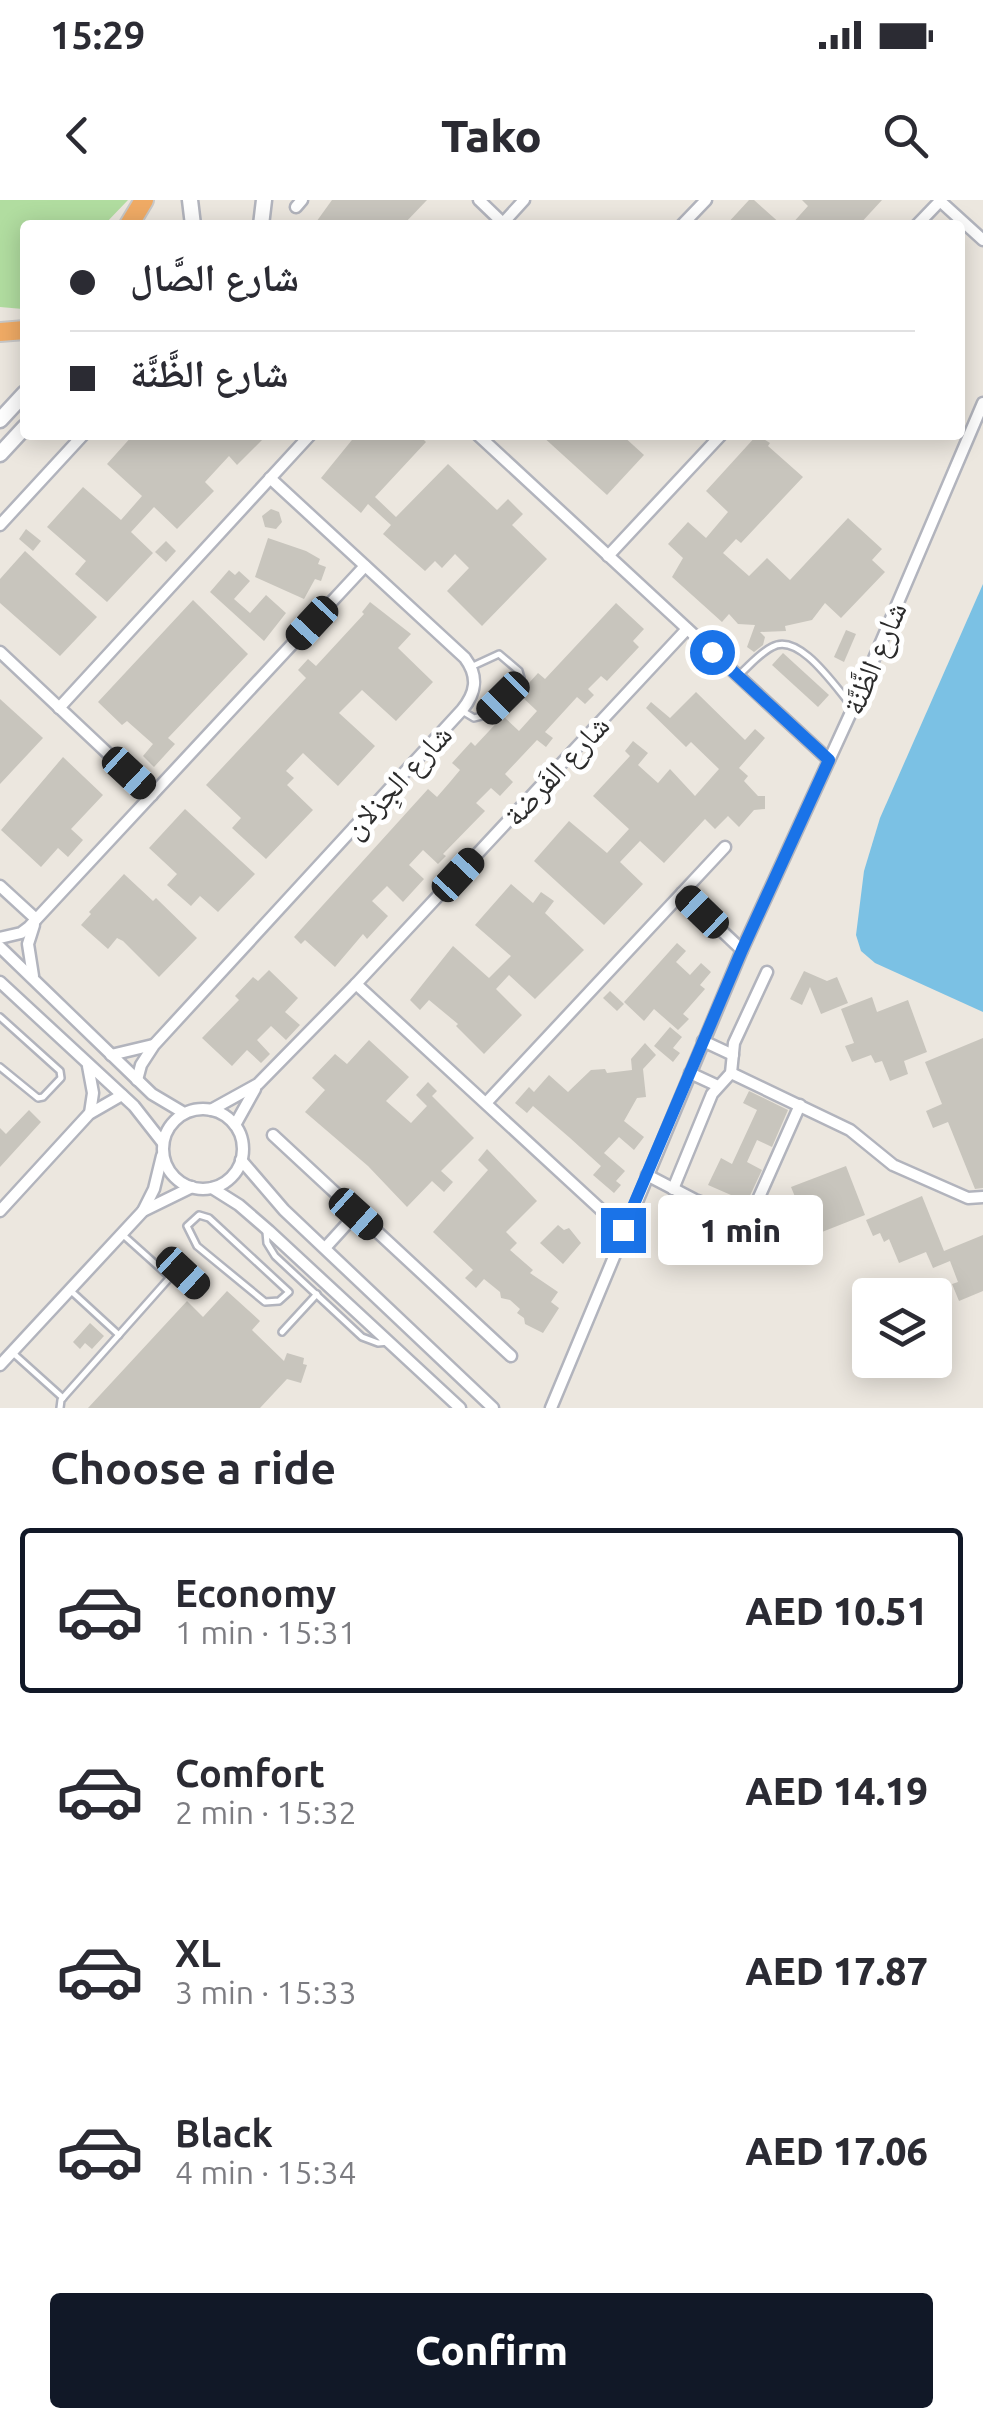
<!DOCTYPE html>
<html lang="en">
<head>
<meta charset="utf-8">
<style>
  :root { --surface:#fff; --page:#f2f2f3; --text:#2b2b33; --muted:#7c7c81; --line:#e1e1e2; --accent:#111827 }
  body { margin:0; font-family:Ubuntu,"Noto Naskh Arabic",sans-serif; background:var(--page); color:var(--text); height:100vh; display:flex; flex-direction:column; font-size:38px; white-space:nowrap }
  * { box-sizing:border-box; margin:0 }
  p { font-size:32px; color:var(--muted) }
  .icon { flex:none; width:55px; height:55px; fill:none; stroke:currentColor; stroke-width:2; stroke-linecap:round; stroke-linejoin:round }
  .map { position:relative; height:1208px; overflow:hidden }
  .sheet { display:flex; flex-direction:column; background:var(--surface); flex:1 }
  .sheet>* { flex:none }
  .banner { position:absolute; left:20px; top:20px; width:945px; height:220px; border-radius:10px; box-shadow:0 5px 25px #0003; display:grid; align-content:center; height:220px; padding:0 50px; background:var(--surface) }
  .fabs { position:absolute; left:852px; top:1078px; display:grid; gap:20px }
  .fabs a { display:grid; place-items:center; width:100px; height:100px; border-radius:10px; background:var(--surface); box-shadow:0 5px 25px #0003; font-size:50px }
  .end { position:absolute; width:45px; height:45px; margin:-22px; border:12px solid #1a73e8; background:#fff; box-shadow:0 0 0 5px #fff }
  .from { border-radius:50% }
  .bubble { position:absolute; height:70px; border-radius:10px; background:var(--surface); box-shadow:0 5px 25px #0003; font-size:32px; font-weight:800; line-height:70px; text-align:center }
  .car { position:absolute; width:30px; height:60px; margin:-30px -15px; border-radius:12px; box-shadow:0 0 8px 2px #0007; background:linear-gradient(#222 24%,#8ab4d8 0 40%,#222 0 76%,#8ab4d8 0 86%,#222 0) }
  .banner b { display:flex; align-items:center; gap:35px; height:95px; font-size:38px }
  .banner b+b { border-top:2px solid var(--line) }
  .banner i { width:25px; height:25px; background:var(--text) }
  ul { padding:0; list-style:none }
  li { display:flex; align-items:center; gap:30px; height:165px; margin:0 20px 15px; padding:0 30px; border:5px solid transparent; border-radius:10px }
  li div { flex:1 }
  li b { display:block; font-size:38px }
  li em { font-style:normal; font-weight:800 }
  li.current { border-color:var(--accent) }
  li>.icon { width:90px; height:90px; stroke-width:1.5 }
  h2 { padding:0 50px; font-size:45px; line-height:120px }
  .action { display:flex; gap:20px; margin-top:auto; padding:20px 50px }
  .action a { flex:1; height:115px; border-radius:10px; background:var(--accent); color:#fff; font-size:40px; font-weight:800; line-height:115px; text-align:center }
  .status { display:flex; justify-content:space-between; align-items:center; height:70px; padding:0 50px; background:var(--surface); direction:ltr }
  .status svg { height:28px; fill:currentColor }
  header { display:flex; justify-content:space-between; align-items:center; height:130px; padding:0 50px; background:var(--surface); font-size:45px; font-weight:800 }
  .map>svg:first-child { display:block }
</style>
</head>
<body>
<div class="status"><b>15:29</b><svg viewBox="0 0 49 12"><path d="M0 12V9h3v3zM5 12V6h3v6zM10 12V3h3v9zM15 12V0h3v12zM26 1h20v11H26zM47 4h2v5h-2z"/></svg></div>
<header><svg class="icon" aria-label="back" viewBox="0 0 24 24"><path d="M15 5l-7 7 7 7"/></svg>Tako<svg class="icon" aria-label="search" viewBox="0 0 24 24"><circle cx="10" cy="10" r="6"/><path d="M15 15l6 6"/></svg></header>
<div class="map">
<svg width="983" height="1208" viewBox="0 0 983 1208">
  <rect width="100%" height="100%" fill="#ece7df"/>
  <!-- green -->
  <path fill="#b1dda0" d="M0 0H128L104 25H25L23 109 0 107Z"/>
  <!-- water -->
  <path fill="#7bc1e4" d="M983 384V812L875 763 861 751 856 735 864 671 880 618Z"/>
  <!-- building -->
  <g fill="#c8c5bd">
    <path d="M332 0H427L403 25H314Z"/>
    <path d="M749 0H754L782 25H726Z"/>
    <path d="M802 0H882L859 25H791L808 6Z"/>
    <path d="M133 235H267L237 265 229 256 205 282 214 291 177 329 154 307 131 332 153 353 107 402 75 374 86 361 47 327 83 287 121 320 142 296 107 264Z"/>
    <path d="M356 235H419L426 242 375 297 396 317 448 264 497 310 508 299 523 314 512 325 547 359 482 426 447 391 469 368 455 354 442 368 435 361 425 371 383 334 391 325 368 304 361 313 321 278Z"/>
    <path d="M541 235H622L644 255 607 295Z"/>
    <path d="M757 235 770 243 768 246 803 277 741 343 736 339 723 353 749 376 767 358 790 380 848 318 882 349 872 360 885 372 841 418 825 403 812 420 785 426 786 431 760 432 765 437 763 445 754 452 747 447 755 425 738 424 729 414 722 422 672 377 683 358 668 344 688 322 706 338 728 312 706 291Z"/>
    <path d="M271 309 279 312 282 322 276 329 265 327 262 316Z"/>
    <path d="M26 329 41 341 33 351 19 339Z"/>
    <path d="M268 338 306 351 320 359 318 364 326 367 321 381 315 379 304 399 255 377Z"/>
    <path d="M166 341 176 351 166 362 155 352Z"/>
    <path d="M25 351 97 417 60 456 0 403V379Z"/>
    <path d="M229 370 235 375 239 371 250 381 234 399 250 413 266 395 286 413 264 441 210 392Z"/>
    <path d="M193 400 248 454 168 538 175 544 154 567 143 556 153 544 127 521 122 525 98 502Z"/>
    <path d="M370 402 411 434 398 448 433 482 396 521 362 490 339 513 375 546 338 586 303 553 286 571 294 578 287 585 313 610 266 659 232 628 241 618 206 585 306 478 298 470 308 459 316 466 364 414 362 412Z"/>
    <path d="M616 403 644 429 633 441 639 447 607 481 601 476 588 489 594 495 585 504 577 497 545 532 553 538 546 547 537 540 505 574 513 582 500 596 491 588 476 603 485 611 443 654 446 656 438 664 423 650 409 665 424 679 403 702 387 686 372 701 388 716 367 739 363 734 335 767 305 740 301 744 294 737 428 589 437 597 450 582 460 570 452 563 471 542 475 546 503 516 519 531 537 511 519 494 538 473 545 479Z"/>
    <path d="M846 430 856 434 844 462 834 457Z"/>
    <path d="M783 453 829 495 818 507 772 465Z"/>
    <path d="M696 492 745 540 755 529 765 538 739 568 748 576 744 581 758 596H765V609L754 610 739 627 728 616 715 629 705 619 664 663 640 641 620 662 643 684 604 725 534 661 569 621 607 653 629 629 593 596 630 556 625 551 633 541 648 553 638 565 658 583 670 569 695 596 719 569 691 542 686 547 646 508 651 502 670 518Z"/>
    <path d="M0 499 43 538 0 584Z"/>
    <path d="M63 557 103 595 71 629 83 640 68 657 58 648 41 667 1 630Z"/>
    <path d="M185 609 255 674 218 712 200 696 191 706 167 685 177 674 149 648Z"/>
    <path d="M124 674 153 701 156 698 197 738 159 777 123 741 117 738 108 749 81 725 91 714 89 712Z"/>
    <path d="M511 684 533 703 541 692 554 701 545 713 584 750 535 799 509 775 496 789 522 815 484 854 456 826 458 824 429 800 420 810 410 800 453 746 489 778 511 756 475 725Z"/>
    <path d="M677 743 686 751 676 762 690 775 701 763 711 772 700 785 705 789 683 814 689 819 678 830 654 809 644 821 624 802Z"/>
    <path d="M269 770 298 798 285 812 300 825 286 840 271 826 257 840 270 854 261 863 247 850 232 866 202 838 239 800 235 796 253 777 258 781Z"/>
    <path d="M804 771 827 781 837 777 848 803 821 814 810 787 802 805 790 799Z"/>
    <path d="M610 791 624 804 617 811 603 798Z"/>
    <path d="M872 797 877 812 908 800 927 852 904 861 908 874 890 881 882 861 875 863 871 855 852 862 845 846 854 843 841 809Z"/>
    <path d="M670 827 682 837 673 848 680 853 673 862 654 846Z"/>
    <path d="M983 838V988L975 989 948 922 933 928 926 911 942 904 925 862Z"/>
    <path d="M369 840 409 877 386 901 411 923 427 906 416 895 428 882 437 891 432 896 474 938 441 971 453 982 444 992 432 981 407 1007 368 966 305 912 325 890 312 878 335 854 347 864Z"/>
    <path d="M645 843 656 855 643 869 646 897 637 898 624 921 644 937 634 950 619 937 604 953 625 971 616 981 621 985 614 993 593 975 601 966 570 938 533 906 527 913 515 903 529 887 534 892 549 875 568 892 591 870 605 869 607 873 632 870 631 859Z"/>
    <path d="M749 891 788 910 772 947 757 940 747 962 762 970 747 1002 708 985 721 958 732 964 757 910 743 903Z"/>
    <path d="M29 910 41 922 0 967V928L6 934Z"/>
    <path d="M487 949 537 1001 506 1032 517 1043 510 1050 533 1070 530 1073 558 1092 551 1102 559 1108 543 1133 525 1124 524 1118 517 1113 520 1109 510 1100 501 1098 500 1092 484 1079 476 1088 465 1078 473 1070 433 1032 488 970 478 960Z"/>
    <path d="M846 966 865 1015 822 1032 813 1008 806 1011 803 1002 798 1004 791 987Z"/>
    <path d="M922 996 944 1051 983 1035V1091L959 1101 952 1084 958 1082 950 1061 933 1068 926 1052 899 1063 889 1039 884 1042 880 1033 873 1036 866 1020Z"/>
    <path d="M558 1025 564 1030 569 1028 581 1043 563 1064 540 1043Z"/>
    <path d="M227 1091 260 1121 252 1130 284 1161 287 1153 304 1158 303 1164 307 1165 301 1183 287 1179 260 1208H88L187 1101 203 1117Z"/>
    <path d="M90 1123 104 1136 92 1149 85 1143 80 1149 73 1142Z"/>
  </g>
  <g fill="none" stroke-linecap="round" stroke-linejoin="round">
    <!-- lane casing -->
    <g stroke="#b2b4bd" stroke-width="10">
      <g id="lane">
        <path d="M740 474C750 465 760 453 772 447 799 431 836 488 852 506"/>
        <path d="M464 512 474 518 486 515 521 478 519 471 499 454 473 466"/>
        <path d="M0 817 60 871 61 878 43 897 38 898 0 867"/>
        <path d="M199 1015 209 1018 289 1092 279 1101 265 1102 197 1046 187 1026Z"/>
        <path d="M266 1032 267 1043 275 1056 362 1137 378 1143 389 1142"/>
        <path d="M122 1034 170 1077"/>
        <path d="M70 1090 119 1135"/>
        <path d="M282 1132 317 1094"/>
        <path d="M13 1153 63 1198"/>
        <path d="M60 1208 61 1200 173 1074 183 1073 199 1088"/>
      </g>
    </g>
    <!-- street casing -->
    <g stroke="#b2b4bd" stroke-width="15">
      <g id="street">
        <path d="M479 0 505 25"/>
        <path d="M939 0 983 40"/>
        <path d="M296 7 302 0"/>
        <path d="M503 23 524 0"/>
        <path d="M682 25 706 0"/>
        <path d="M917 25 940 1"/>
        <path d="M478 235 829 560"/>
        <path d="M0 325 83 235"/>
        <path d="M608 356 721 235"/>
        <path d="M0 452 152 595"/>
        <path d="M59 508 310 235"/>
        <path d="M0 686 36 719"/>
        <path d="M682 693 742 750"/>
        <path d="M0 738 21 733 29 727 365 366"/>
        <path d="M0 747 152 894 184 913"/>
        <path d="M33 776 28 744 34 725"/>
        <path d="M0 782 134 906 163 943"/>
        <path d="M356 784 623 1030"/>
        <path d="M703 841 733 855"/>
        <path d="M111 855 153 845"/>
        <path d="M88 866 93 893 90 913"/>
        <path d="M690 873 718 886"/>
        <path d="M731 873 850 930 893 965 968 998 983 997"/>
        <path d="M137 880 141 865 154 845 462 510C476 493 479 477 465 458L270 278"/>
        <path d="M486 903 725 647"/>
        <circle cx="203" cy="949" r="40"/>
        <path d="M211 910 258 884 356 784 687 429"/>
        <path d="M235 925 255 889"/>
        <path d="M273 935 511 1156"/>
        <path d="M241 960 284 1010 493 1208"/>
        <path d="M647 975 695 1000 745 1018 752 1013 800 905"/>
        <path d="M212 988 239 1005 269 1031 460 1208"/>
        <path d="M673 989 712 894 731 873 734 843 767 772"/>
        <path d="M0 1011 89 914 122 895"/>
        <path d="M143 1011 154 989 162 956"/>
        <path d="M325 1048 356 1014"/>
        <path d="M0 1165 143 1011 192 987"/>
        <path d="M551 1208 742 750 853 508 983 203"/>
      </g>
    </g>
    <!-- secondary casing -->
    <g stroke="#b2b4bd" stroke-width="19">
      <g id="secondary">
        <path d="M190 0 193 25"/>
        <path d="M261 25 264 0"/>
        <path d="M0 220 25 193"/>
        <path d="M0 254 25 227"/>
      </g>
    </g>
    <!-- highway casing -->
    <g stroke="#c8c8c8" stroke-width="22">
      <g id="highway">
        <path d="M129 25 144 0"/>
        <path d="M0 132 25 130"/>
      </g>
    </g>
    <!-- lane -->
    <use href="#lane" stroke="#fff" stroke-width="5"/>
    <!-- street -->
    <use href="#street" stroke="#fff" stroke-width="10"/>
    <!-- secondary -->
    <use href="#secondary" stroke="#fff" stroke-width="14"/>
    <!-- highway -->
    <use href="#highway" stroke="#f0ab65" stroke-width="18"/>
  </g>
  <g fill="none" stroke-linecap="round" stroke-linejoin="round">
    <!-- route -->
    <path stroke="#1a73e8" stroke-width="12" d="M623 1030 742 750 829 560 712 452"/>
  </g>
  <g text-anchor="middle" dominant-baseline="central" stroke-width="10" stroke-linejoin="round" paint-order="stroke">
    <!-- street labels -->
    <g font-size="30" fill="#2b2b2b" stroke="#fff">
      <text transform="translate(874 458) rotate(-67)">شارع الظَّنَّة</text>
      <text transform="translate(556 570) rotate(-47)">شارع الفَرضة</text>
      <text transform="translate(397 581) rotate(-47)">شارع الجِزلان</text>
    </g>
  </g>
</svg>
<div class="fabs">
<a><svg class="icon" aria-label="layers" viewBox="0 0 24 24"><path d="M12 4l9 5-9 5-9-5zM3 14l9 5 9-5"/></svg></a>
</div>
<i class="end from" style="left:712px;top:452px"></i>
<i class="end" style="left:623px;top:1030px"></i>
<div class="bubble" style="left:658px;top:995px;width:165px">1 min</div>
<i class="car" style="left:312px;top:423px;rotate:223deg"></i>
<i class="car" style="left:503px;top:498px;rotate:225deg"></i>
<i class="car" style="left:129px;top:573px;rotate:133deg"></i>
<i class="car" style="left:458px;top:675px;rotate:43deg"></i>
<i class="car" style="left:702px;top:712px;rotate:314deg"></i>
<i class="car" style="left:356px;top:1014px;rotate:132deg"></i>
<i class="car" style="left:183px;top:1073px;rotate:133deg"></i>
<div class="banner">
<b><i class="from"></i>شارع الصَّال</b>
<b><i></i>شارع الظَّنَّة</b>
</div>
</div>
<section class="sheet">
<h2>Choose a ride</h2>
<ul>
<li class="current"><svg class="icon" aria-label="car" viewBox="0 0 24 24"><path d="M5 17H2v-5l4-1 3-4h7l3 4 3 1v5h-3M9 17h6M6 11h13"/><circle cx="7" cy="17" r="2"/><circle cx="17" cy="17" r="2"/></svg><div><b>Economy</b><p>1 min · 15:31</p></div><em>AED 10.51</em></li>
<li><svg class="icon" aria-label="car" viewBox="0 0 24 24"><path d="M5 17H2v-5l4-1 3-4h7l3 4 3 1v5h-3M9 17h6M6 11h13"/><circle cx="7" cy="17" r="2"/><circle cx="17" cy="17" r="2"/></svg><div><b>Comfort</b><p>2 min · 15:32</p></div><em>AED 14.19</em></li>
<li><svg class="icon" aria-label="car" viewBox="0 0 24 24"><path d="M5 17H2v-5l4-1 3-4h7l3 4 3 1v5h-3M9 17h6M6 11h13"/><circle cx="7" cy="17" r="2"/><circle cx="17" cy="17" r="2"/></svg><div><b>XL</b><p>3 min · 15:33</p></div><em>AED 17.87</em></li>
<li><svg class="icon" aria-label="car" viewBox="0 0 24 24"><path d="M5 17H2v-5l4-1 3-4h7l3 4 3 1v5h-3M9 17h6M6 11h13"/><circle cx="7" cy="17" r="2"/><circle cx="17" cy="17" r="2"/></svg><div><b>Black</b><p>4 min · 15:34</p></div><em>AED 17.06</em></li>
</ul>
<div class="action"><a>Confirm</a></div>
</section>
</body>
</html>
